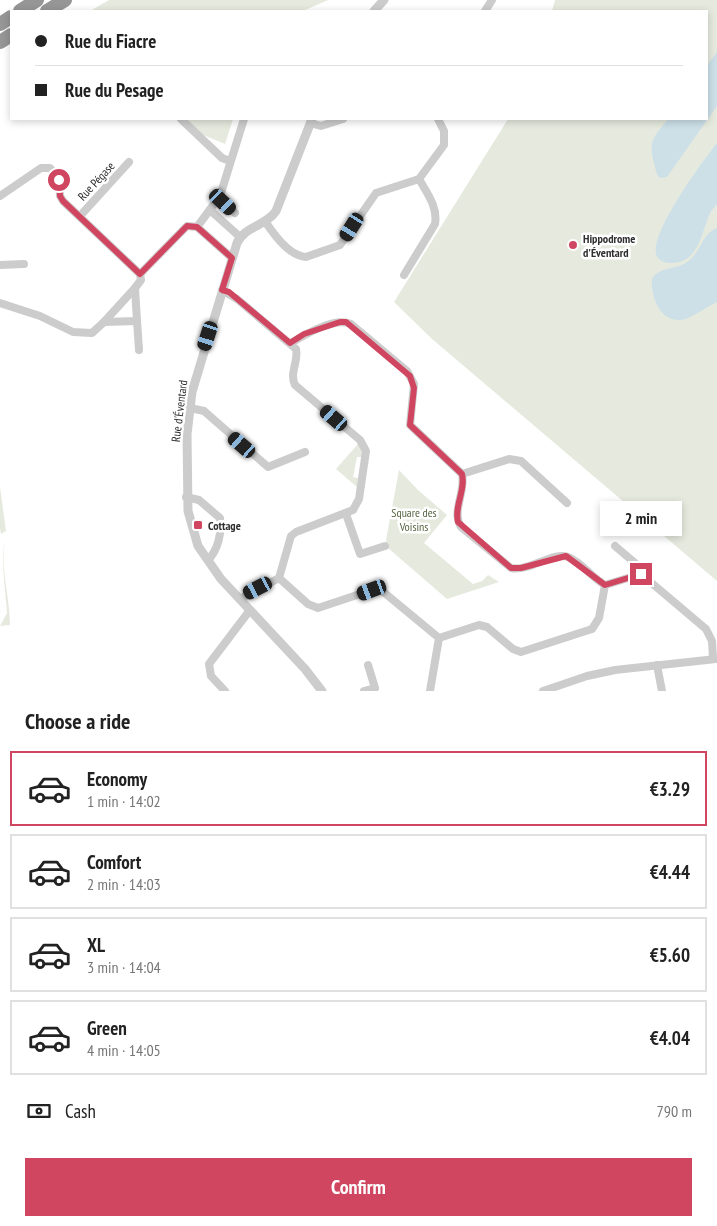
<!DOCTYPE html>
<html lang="en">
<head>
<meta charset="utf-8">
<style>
  :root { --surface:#fff; --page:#f6f6f6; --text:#222; --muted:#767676; --line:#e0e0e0; --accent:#d04661 }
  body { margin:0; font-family:"PT Sans Narrow",sans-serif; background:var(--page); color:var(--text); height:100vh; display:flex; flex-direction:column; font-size:19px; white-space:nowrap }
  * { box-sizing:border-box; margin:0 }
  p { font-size:16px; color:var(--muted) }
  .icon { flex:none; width:28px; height:28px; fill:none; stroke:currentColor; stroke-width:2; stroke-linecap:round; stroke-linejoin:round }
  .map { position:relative; height:691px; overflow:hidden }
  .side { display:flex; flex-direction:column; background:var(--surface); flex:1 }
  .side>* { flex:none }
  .top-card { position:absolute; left:10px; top:10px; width:698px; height:110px; border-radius:0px; box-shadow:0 2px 8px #0003; display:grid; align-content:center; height:110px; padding:0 25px; background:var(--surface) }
  .end { position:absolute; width:22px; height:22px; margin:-11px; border:6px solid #d04661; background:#fff; box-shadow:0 0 0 2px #fff }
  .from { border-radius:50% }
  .bubble { position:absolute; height:35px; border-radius:0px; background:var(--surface); box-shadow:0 2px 8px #0003; font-size:16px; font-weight:800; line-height:35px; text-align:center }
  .car { position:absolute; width:15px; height:30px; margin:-15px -8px; border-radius:6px; box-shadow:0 0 4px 1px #0007; background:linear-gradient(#222 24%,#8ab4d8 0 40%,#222 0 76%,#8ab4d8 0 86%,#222 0) }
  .top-card b { display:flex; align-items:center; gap:18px; height:48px; font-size:19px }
  .top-card b+b { border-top:1px solid var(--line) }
  .top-card i { width:12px; height:12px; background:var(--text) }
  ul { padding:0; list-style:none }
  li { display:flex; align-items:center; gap:15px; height:75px; margin:0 10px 8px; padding:0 15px; border:2px solid var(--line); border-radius:0px }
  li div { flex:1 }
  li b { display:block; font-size:19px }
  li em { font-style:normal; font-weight:800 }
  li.current { border-color:var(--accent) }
  li>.icon { width:45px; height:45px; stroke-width:1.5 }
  h2 { padding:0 25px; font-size:22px; line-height:60px }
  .pay { display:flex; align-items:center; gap:12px; height:55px; padding:0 25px; font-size:19px }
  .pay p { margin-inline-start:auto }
  .button { display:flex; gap:10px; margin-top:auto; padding:10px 25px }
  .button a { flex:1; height:58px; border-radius:0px; background:var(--accent); color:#fff; font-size:20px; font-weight:800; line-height:58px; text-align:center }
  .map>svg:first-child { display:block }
</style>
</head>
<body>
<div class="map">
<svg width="717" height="691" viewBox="0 0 717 691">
  <rect width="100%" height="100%" fill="#fff"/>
  <!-- green -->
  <g fill="#e6eade">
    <path d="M109 0H328L303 11H90Z"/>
    <path d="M555 0H717V581L432 339 394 302 508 119H706V11H552Z"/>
    <path d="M179 119H233L225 144 203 135Z"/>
    <path d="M358 444 362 451V457H357L353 477 358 478 357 487 336 469Z"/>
    <path d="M399 470 418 490 447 515 424 543 473 584 482 581 488 575 499 582 447 599 388 548 386 540Z"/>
    <path d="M0 487 6 531 1 534 0 529Z"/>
    <path d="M5 541C0 568 10 597 10 625L0 626 7 613C6 594 0 557 5 541Z"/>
  </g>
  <!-- water -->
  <g fill="#cde0e8">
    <path d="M717 52V106L667 177 660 178C655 173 656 169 654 163 648 140 654 137 668 119H706V67Z"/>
    <path d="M717 143C717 153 717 197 717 204 716 206 712 209 710 213 702 230 699 264 671 263 667 263 661 262 658 258 643 241 705 158 717 143Z"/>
    <path d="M717 228V302C709 306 692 317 686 319 661 326 650 297 652 278 662 266 676 270 687 262 701 253 702 233 717 228Z"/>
  </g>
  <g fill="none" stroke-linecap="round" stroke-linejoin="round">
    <!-- minor -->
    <g stroke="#ccc" stroke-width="8">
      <path d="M485 11 492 0"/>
      <path d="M181 119 222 158 230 161"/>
      <path d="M310 123 321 126 343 119"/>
      <path d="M0 196 41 168H50L59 180 60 196 63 201 140 274"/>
      <path d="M210 210 240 237"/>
      <path d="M235 213 220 196 244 119"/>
      <path d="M80 216 129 162"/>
      <path d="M265 221C274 235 289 256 306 257L340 245 376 193 419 179 444 145V131L438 119"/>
      <path d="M197 227 220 196"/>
      <path d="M0 265 24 264"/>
      <path d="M140 274 187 226 197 227 232 258"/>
      <path d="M404 275 435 224C438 207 427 193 419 179"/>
      <path d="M222 290 237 299 296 349C299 361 289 373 295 385L360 440 366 451 359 499 353 510 296 532 291 536 279 578"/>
      <path d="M0 303 40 316 73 332 92 333 104 322 137 321 135 288 141 280 140 274"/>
      <path d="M137 321 139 350"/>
      <path d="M104 322 135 288"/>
      <path d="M291 343C306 334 334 317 351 324L407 371 414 384 410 425 462 474C466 492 451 511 461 527L511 568C529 572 553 551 568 557 582 562 592 578 605 585L641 574 706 629 712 641 713 658"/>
      <path d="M190 408 204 411 268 467 305 452"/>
      <path d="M462 474 509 459 521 461 567 503"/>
      <path d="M186 497 199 500 220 518C222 533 218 550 208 560"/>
      <path d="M346 514 360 554 385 546"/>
      <path d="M615 546 635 563 641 574"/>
      <path d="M240 599 279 578 308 604 318 608 372 590H381L439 638 479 625 487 627 513 649 521 652 592 629 599 618 605 585"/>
      <path d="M657 665 662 691"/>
      <path d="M225 691 211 676 209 664 250 610"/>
      <path d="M364 691 375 688 368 665"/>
      <path d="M430 691 439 638"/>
      <path d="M543 691 587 676 615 670 716 659"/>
    </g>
    <!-- tertiary -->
    <g stroke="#ccc" stroke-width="9">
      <path d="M374 11 384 0"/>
      <path d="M312 119 276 211C266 226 245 226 237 243L192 392 187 434 188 511 198 546 221 579 305 669 322 691"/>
    </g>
    <!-- motorway -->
    <g stroke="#969696" stroke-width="14">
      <path d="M20 11 37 0"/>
      <path d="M47 11 65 0"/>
      <path d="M0 24 11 17"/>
      <path d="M0 42 11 35"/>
    </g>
  </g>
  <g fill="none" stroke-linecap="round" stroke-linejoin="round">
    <!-- route -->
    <path stroke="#d04661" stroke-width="6" d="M59 180 60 196 63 201 140 274 187 226 197 227 232 258 222 290 229 292 290 343 304 334 340 322H346L410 376 414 388 410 425 462 474C466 490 454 506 458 522L511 568H521L566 556 605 585 641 574"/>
  </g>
  <!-- markers -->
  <g fill="#d04661" stroke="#fff" stroke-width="2">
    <circle cx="573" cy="245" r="5"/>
    <rect x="193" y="520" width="10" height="10" rx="2.5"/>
  </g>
  <g text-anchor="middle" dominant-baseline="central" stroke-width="5" stroke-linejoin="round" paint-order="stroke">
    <!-- street labels -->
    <g font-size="12" fill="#2f2f2f" stroke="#fff">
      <text transform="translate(96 181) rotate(-47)">Rue Pégase</text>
      <text transform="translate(179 411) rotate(-83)">Rue d'Éventard</text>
    </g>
    <!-- poi labels -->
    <g font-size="12" font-weight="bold" fill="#2f2f2f" stroke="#fff" text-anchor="start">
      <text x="583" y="238">Hippodrome<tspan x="583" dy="14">d'Éventard</tspan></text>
      <text x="208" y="525">Cottage</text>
    </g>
    <!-- park labels -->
    <g font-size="12" fill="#566541" stroke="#fff">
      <text x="414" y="512">Square des<tspan x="414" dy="14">Voisins</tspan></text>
    </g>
  </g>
</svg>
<i class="end from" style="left:59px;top:180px"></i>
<i class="end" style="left:641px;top:574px"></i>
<div class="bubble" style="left:600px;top:501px;width:82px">2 min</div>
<i class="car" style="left:223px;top:202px;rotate:133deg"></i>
<i class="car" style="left:352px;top:227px;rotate:212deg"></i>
<i class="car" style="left:208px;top:336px;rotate:198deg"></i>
<i class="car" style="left:334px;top:418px;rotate:311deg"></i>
<i class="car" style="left:242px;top:445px;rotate:311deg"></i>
<i class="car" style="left:258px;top:588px;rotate:243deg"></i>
<i class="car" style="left:372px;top:590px;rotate:250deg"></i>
<div class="top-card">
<b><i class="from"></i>Rue du Fiacre</b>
<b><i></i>Rue du Pesage</b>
</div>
</div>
<section class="side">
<h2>Choose a ride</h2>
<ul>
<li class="current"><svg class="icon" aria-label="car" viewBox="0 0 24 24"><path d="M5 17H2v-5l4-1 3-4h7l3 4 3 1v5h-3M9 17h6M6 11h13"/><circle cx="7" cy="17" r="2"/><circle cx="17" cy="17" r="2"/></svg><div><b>Economy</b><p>1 min · 14:02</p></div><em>€3.29</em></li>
<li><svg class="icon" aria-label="car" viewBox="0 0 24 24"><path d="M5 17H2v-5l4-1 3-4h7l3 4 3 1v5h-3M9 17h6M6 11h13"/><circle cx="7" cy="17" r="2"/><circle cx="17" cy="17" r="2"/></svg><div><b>Comfort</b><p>2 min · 14:03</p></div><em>€4.44</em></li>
<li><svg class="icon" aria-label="car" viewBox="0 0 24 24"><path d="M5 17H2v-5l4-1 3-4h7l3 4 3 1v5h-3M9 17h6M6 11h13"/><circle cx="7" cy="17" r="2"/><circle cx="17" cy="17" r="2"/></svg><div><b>XL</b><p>3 min · 14:04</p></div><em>€5.60</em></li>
<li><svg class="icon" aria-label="car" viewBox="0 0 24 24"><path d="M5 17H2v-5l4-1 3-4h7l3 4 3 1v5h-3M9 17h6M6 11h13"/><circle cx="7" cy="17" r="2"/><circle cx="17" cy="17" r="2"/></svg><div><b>Green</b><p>4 min · 14:05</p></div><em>€4.04</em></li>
</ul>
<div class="pay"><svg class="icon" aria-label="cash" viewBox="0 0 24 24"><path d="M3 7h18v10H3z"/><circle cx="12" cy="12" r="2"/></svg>Cash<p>790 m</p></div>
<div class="button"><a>Confirm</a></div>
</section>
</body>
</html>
